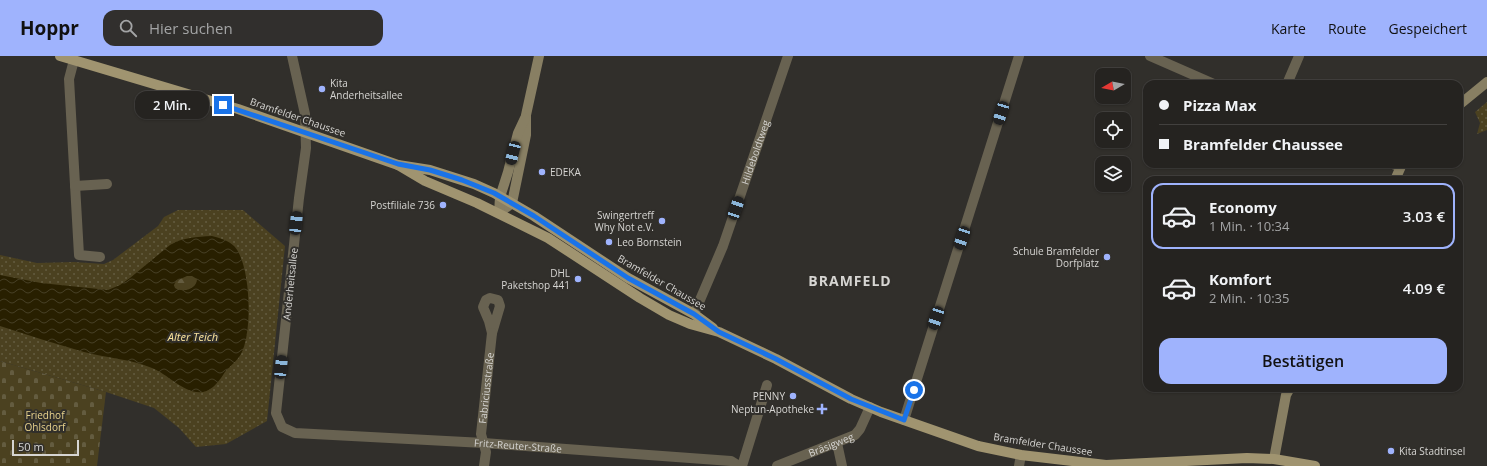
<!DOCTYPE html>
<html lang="de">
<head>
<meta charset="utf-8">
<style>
  :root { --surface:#252320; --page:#312f2d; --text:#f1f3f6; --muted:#a3a4a5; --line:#42403e; --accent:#9fb3fd }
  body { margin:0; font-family:"Open Sans",sans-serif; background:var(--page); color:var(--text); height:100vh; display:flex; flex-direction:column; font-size:15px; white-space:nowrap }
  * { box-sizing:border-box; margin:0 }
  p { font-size:13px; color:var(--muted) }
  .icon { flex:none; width:22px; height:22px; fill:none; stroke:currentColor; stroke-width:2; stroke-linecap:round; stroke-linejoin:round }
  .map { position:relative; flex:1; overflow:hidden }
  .panel { position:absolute; left:1143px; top:120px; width:320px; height:216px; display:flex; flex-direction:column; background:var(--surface); border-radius:12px; box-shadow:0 1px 3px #0004,0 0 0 1px var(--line) }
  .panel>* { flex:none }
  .hud { position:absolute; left:1143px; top:24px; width:320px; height:88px; border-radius:12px; box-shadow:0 1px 3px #0004,0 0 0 1px var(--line); display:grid; align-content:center; height:88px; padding:0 16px; background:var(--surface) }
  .needle { width:26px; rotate:260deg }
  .tools { position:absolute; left:1095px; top:12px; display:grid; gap:8px }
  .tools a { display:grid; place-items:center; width:36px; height:36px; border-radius:8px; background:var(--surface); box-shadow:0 1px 3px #0004,0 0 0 1px var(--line); font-size:20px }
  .scale { position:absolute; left:12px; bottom:10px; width:67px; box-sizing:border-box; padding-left:4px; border:2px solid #d6d5d2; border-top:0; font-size:11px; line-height:14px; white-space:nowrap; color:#d6d5d2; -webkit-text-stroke:3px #312f2b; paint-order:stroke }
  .end { position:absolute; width:18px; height:18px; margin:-9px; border:5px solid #1a73e8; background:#fff; box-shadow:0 0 0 2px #fff }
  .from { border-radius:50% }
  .bubble { position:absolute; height:28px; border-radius:12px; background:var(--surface); box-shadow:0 1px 3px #0004,0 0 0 1px var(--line); font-size:13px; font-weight:600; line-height:28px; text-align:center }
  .car { position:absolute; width:12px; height:24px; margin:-12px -6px; border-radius:5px; box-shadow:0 0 3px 1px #0007; background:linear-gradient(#222 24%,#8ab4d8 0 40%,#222 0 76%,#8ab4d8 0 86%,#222 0) }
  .hud b { display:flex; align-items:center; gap:14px; height:38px; font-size:15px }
  .hud b+b { border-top:1px solid var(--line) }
  .hud i { width:10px; height:10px; background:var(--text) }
  ul { padding:7px 0 0; list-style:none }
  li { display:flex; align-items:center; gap:12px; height:66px; margin:0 8px 6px; padding:0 8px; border:2px solid transparent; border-radius:12px }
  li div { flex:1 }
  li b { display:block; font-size:15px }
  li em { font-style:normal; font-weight:600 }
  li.current { border-color:var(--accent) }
  li>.icon { width:36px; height:36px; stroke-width:1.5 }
  .button { display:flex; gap:8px; margin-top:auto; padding:8px 16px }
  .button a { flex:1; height:46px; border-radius:12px; background:var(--accent); color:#111; font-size:16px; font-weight:600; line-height:46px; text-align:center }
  header { display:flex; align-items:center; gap:24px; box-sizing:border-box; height:56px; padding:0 20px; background:var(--accent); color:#111 }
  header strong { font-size:19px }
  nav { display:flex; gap:22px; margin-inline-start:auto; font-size:14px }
  .search { width:280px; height:36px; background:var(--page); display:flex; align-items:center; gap:10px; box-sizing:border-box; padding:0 14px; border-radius:12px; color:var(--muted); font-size:15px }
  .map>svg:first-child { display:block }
</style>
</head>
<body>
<header>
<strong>Hoppr</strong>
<div class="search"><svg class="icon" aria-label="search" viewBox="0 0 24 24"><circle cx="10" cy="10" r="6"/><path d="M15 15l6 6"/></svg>Hier suchen</div>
<nav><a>Karte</a><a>Route</a><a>Gespeichert</a></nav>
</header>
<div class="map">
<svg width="1487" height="410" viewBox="0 0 1487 410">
  <defs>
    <pattern id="grass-dots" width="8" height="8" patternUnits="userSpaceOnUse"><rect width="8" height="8" fill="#4b4120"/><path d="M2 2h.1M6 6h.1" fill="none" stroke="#645c40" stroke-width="1.8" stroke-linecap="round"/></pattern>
    <pattern id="forest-firs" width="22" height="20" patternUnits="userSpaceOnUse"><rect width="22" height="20" fill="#4b4120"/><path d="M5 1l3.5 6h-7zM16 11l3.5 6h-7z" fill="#645c40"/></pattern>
    <pattern id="cemetery-stones" width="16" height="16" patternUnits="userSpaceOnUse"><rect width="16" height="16" fill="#4b4120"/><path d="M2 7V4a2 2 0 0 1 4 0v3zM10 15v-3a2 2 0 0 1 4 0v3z" fill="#645c40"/></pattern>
    <pattern id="water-waves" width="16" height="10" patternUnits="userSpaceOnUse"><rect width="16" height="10" fill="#281f00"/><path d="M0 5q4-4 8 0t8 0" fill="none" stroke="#463f24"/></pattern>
  </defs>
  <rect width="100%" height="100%" fill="#312f2b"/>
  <!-- grass -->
  <g fill="url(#grass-dots)">
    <path d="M1487 46V74L1477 78 1480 67 1475 56Z"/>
    <path d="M178 154H243L285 190 267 365 226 388 196 391 179 372 154 352 106 336 0 305V199L37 207 74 206 104 208 113 204 158 170 164 161Z"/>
  </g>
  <!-- forest -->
  <path fill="url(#forest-firs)" d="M191 220 197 223 196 228C191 234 181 236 175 232L174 230 176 225 183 221Z"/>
  <!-- cemetery -->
  <path fill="url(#cemetery-stones)" d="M0 305 106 336 97 410H0Z"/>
  <!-- water -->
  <path fill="url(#water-waves)" fill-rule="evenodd" d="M212 180C219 182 228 184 234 190 251 207 253 277 241 298 237 305 230 310 225 316 220 324 213 334 203 336 185 339 168 318 152 312 131 303 106 302 84 296 56 288 28 279 0 270V219L41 227 108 234 120 229 130 222 170 189C184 181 196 181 212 180ZM187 220H192L197 223C197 233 183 237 175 232L174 229 176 225Z"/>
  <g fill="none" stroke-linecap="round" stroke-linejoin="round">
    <!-- street -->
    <g stroke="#686251" stroke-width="10">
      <path id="s1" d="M292 0 305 58 306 92 299 142 276 357 282 371 295 377 484 387 731 405 739 410"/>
      <path d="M1150 0 1214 28"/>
      <path d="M74 4 69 23 79 199 100 201"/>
      <path d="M1287 28 1299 0"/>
      <path d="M1393 108 1400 112"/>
      <path d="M75 130 107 128"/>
      <path d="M490 242 498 244 500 250 492 277 489 265 483 251 486 244Z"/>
      <path id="s2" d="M694 258 723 190 788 0"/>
      <path d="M904 364 1019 0"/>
      <path d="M837 387 842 410"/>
      <path id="s3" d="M484 410 486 396 481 378 492 277"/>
      <path d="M742 410 767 329"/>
      <path id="s4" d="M777 410 855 379 860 373 870 351"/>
      <path d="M1019 410 1021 399"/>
    </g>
    <!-- secondary -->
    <g stroke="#887f63" stroke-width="10">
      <path d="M1459 49 1487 26"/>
      <path d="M1395 124 1402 108"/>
      <path d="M499 157 512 147 526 79V59L539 0"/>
      <path d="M499 157 500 141 508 116 518 77 525 62"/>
      <path d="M1274 403 1286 339 1290 332"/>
    </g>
    <!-- primary -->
    <g stroke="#a09470" stroke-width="10">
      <path d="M60 0 238 53 398 109 430 114 474 128 494 137 534 160 628 222 694 258 713 272"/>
      <path d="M398 109 425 125 477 147 548 182 640 242 669 259 690 268 719 276 776 303 851 343 881 356 978 390 1021 399 1106 409 1247 402 1274 403 1315 410"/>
    </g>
  </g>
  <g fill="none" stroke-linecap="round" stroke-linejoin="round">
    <!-- route -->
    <path stroke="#1a73e8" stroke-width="5" d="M223 49 398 108 430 114 462 124 494 137 534 160 628 222 694 258 719 276 776 303 851 343 904 364 914 334"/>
  </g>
  <!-- markers -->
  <g fill="#9fb3fd" stroke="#312f2b" stroke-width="1.5">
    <circle cx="322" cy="33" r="4"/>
    <circle cx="542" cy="116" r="4"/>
    <circle cx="443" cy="149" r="4"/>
    <circle cx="662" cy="165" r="4"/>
    <circle cx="609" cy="186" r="4"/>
    <circle cx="1107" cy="201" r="4"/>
    <circle cx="578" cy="223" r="4"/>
    <circle cx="793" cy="340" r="4"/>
    <path d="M820 347h4v4h4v4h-4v4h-4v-4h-4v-4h4z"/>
    <circle cx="1391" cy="395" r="4"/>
  </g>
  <g text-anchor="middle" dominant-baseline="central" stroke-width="4" stroke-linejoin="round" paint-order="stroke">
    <!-- poi labels -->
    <g font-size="10" fill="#d6d5d2" stroke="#312f2b" text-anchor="end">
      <text x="330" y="27" text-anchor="start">Kita<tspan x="330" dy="12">Anderheitsallee</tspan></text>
      <text x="550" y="116" text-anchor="start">EDEKA</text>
      <text x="435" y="149">Postfiliale 736</text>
      <text x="654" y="159">Swingertreff<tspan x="654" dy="12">Why Not e.V.</tspan></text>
      <text x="617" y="186" text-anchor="start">Leo Bornstein</text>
      <text x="1099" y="195">Schule Bramfelder<tspan x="1099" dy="12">Dorfplatz</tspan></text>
      <text x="570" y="217">DHL<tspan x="570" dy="12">Paketshop 441</tspan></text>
      <text x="785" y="340">PENNY</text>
      <text x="814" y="353">Neptun-Apotheke</text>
      <text x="1399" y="395" text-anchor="start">Kita Stadtinsel</text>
    </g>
    <!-- street labels -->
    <g font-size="10" fill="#d6d5d2" stroke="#312f2b">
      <text transform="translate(298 61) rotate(19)">Bramfelder Chaussee</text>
      <text stroke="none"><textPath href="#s2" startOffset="173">Hildeboldtweg</textPath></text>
      <text transform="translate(662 226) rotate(30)">Bramfelder Chaussee</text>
      <text transform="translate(290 228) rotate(-84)">Anderheitsallee</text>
      <text stroke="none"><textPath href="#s3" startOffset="79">Fabriciusstraße</textPath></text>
      <text stroke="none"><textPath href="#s4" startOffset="58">Bräsigweg</textPath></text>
      <text transform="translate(1043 388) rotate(9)">Bramfelder Chaussee</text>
      <text stroke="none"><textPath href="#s1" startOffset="613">Fritz-Reuter-Straße</textPath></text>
    </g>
    <!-- park labels -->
    <g font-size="10" fill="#e8d28c" stroke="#312f2b">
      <text x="45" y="359">Friedhof<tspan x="45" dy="12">Ohlsdorf</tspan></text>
    </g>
    <!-- water labels -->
    <g font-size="11" font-style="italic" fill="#fae39d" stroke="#312f2b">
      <text x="193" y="280">Alter Teich</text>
    </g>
    <!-- district labels -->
    <g font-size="14" font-weight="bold" letter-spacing="1" fill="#d6d5d2" stroke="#312f2b">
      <text x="850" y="224">BRAMFELD</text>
    </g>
  </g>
</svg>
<div class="tools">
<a><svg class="needle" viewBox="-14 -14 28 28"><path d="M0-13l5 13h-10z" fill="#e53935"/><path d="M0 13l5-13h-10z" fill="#a3a4a5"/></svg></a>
<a><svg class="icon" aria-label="locate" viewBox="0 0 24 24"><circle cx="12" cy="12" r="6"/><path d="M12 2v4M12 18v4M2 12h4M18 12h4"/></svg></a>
<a><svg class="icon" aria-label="layers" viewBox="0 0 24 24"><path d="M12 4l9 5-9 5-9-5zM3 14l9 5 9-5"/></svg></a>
</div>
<div class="scale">50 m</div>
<i class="end from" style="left:914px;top:334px"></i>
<i class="end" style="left:223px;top:49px"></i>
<div class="bubble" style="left:135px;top:35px;width:74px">2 Min.</div>
<i class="car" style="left:1001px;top:57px;rotate:197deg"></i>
<i class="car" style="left:513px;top:97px;rotate:194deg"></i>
<i class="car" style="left:736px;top:152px;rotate:19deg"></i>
<i class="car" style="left:296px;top:167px;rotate:6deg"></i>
<i class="car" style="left:962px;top:182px;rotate:198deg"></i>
<i class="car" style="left:936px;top:262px;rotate:198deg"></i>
<i class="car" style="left:281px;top:311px;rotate:6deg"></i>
<div class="hud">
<b><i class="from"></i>Pizza Max</b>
<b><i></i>Bramfelder Chaussee</b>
</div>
<section class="panel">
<ul>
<li class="current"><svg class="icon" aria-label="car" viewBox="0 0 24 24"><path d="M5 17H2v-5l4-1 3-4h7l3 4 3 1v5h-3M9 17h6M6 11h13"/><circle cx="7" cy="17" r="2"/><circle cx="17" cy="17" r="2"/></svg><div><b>Economy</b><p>1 Min. · 10:34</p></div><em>3.03 €</em></li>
<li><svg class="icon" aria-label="car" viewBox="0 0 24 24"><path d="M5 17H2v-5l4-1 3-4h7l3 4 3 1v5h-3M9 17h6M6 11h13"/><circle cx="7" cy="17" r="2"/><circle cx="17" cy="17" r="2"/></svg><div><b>Komfort</b><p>2 Min. · 10:35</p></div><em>4.09 €</em></li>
</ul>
<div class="button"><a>Bestätigen</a></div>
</section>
</div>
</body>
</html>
